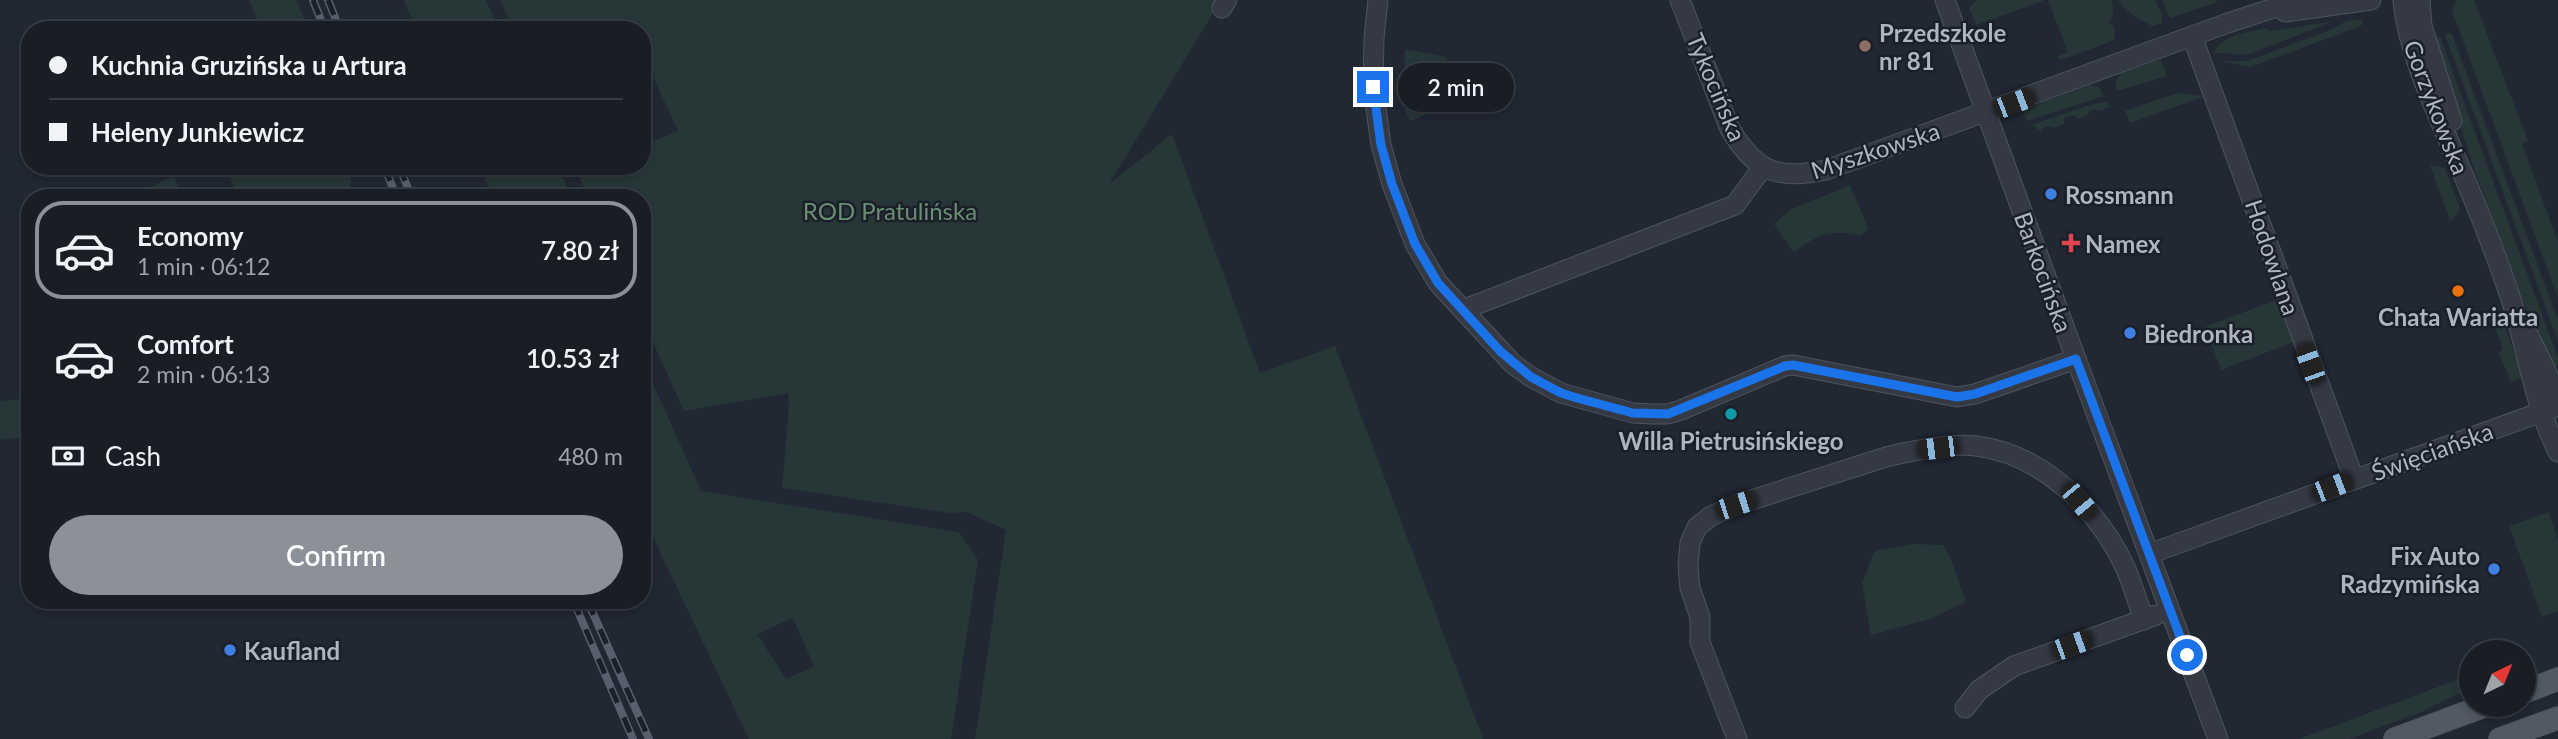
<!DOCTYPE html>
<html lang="en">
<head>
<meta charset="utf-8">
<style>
  :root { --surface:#191d26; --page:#262a32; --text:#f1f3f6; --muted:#9fa2a7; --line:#373b43; --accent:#8c9099 }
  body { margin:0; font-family:Lato,sans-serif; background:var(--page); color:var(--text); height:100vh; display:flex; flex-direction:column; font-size:26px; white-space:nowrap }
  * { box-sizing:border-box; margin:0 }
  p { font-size:23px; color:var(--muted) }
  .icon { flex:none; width:38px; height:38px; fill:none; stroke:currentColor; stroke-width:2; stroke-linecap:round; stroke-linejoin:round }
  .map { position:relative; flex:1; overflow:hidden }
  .drawer { position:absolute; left:21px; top:189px; width:630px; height:420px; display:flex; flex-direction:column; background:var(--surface); border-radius:28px; box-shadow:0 4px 10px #0003,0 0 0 2px var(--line) }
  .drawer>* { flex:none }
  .guide { position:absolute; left:21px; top:21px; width:630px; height:154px; border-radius:28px; box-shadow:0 4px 10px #0003,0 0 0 2px var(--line); display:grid; align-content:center; height:154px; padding:0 28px; background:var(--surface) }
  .needle { width:46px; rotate:43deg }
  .tools { position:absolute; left:2459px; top:640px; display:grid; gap:14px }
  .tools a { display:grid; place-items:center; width:77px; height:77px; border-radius:50%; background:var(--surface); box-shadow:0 4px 10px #0003,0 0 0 2px var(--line); font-size:35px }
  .end { position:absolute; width:32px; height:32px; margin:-16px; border:9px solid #1a73e8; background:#fff; box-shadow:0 0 0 4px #fff }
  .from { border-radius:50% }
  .bubble { position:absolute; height:49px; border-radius:24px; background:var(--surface); box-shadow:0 4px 10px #0003,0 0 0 2px var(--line); font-size:23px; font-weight:600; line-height:49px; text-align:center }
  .car { position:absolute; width:21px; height:42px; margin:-21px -10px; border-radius:9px; box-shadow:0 0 5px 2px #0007; background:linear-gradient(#222 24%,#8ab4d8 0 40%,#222 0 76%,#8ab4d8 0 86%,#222 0) }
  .guide b { display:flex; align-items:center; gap:24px; height:66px; font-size:26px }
  .guide b+b { border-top:2px solid var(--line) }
  .guide i { width:18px; height:18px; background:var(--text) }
  ul { padding:12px 0 0; list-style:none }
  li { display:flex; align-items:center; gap:21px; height:98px; margin:0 14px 10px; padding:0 14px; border:4px solid transparent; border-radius:28px }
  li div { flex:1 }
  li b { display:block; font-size:26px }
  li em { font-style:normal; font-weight:600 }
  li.current { border-color:var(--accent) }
  li>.icon { width:63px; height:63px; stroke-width:1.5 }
  .pay { display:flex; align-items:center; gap:18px; height:77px; padding:0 28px; font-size:26px }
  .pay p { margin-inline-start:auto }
  .action { display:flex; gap:14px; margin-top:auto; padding:14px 28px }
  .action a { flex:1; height:80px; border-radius:42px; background:var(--accent); color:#fff; font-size:28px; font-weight:600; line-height:80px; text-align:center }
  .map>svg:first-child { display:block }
</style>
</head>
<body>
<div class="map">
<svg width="2558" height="739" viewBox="0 0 2558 739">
  <rect width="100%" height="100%" fill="#212733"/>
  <!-- green -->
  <g fill="#273738" fill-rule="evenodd">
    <path d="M249 0H296L309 30H262Z"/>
    <path d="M404 0H486L499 30H416Z"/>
    <path d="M500 0H1221L1109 184 1172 134 1260 373 1335 346 1483 739H975L1006 530 967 512 950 513 782 488 789 405 788 393 684 411 642 318V198H589L578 175 597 166H642V146L678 131 652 74 642 78V30H514Z"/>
    <path d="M1977 0H2045L1976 25 1969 8Z"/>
    <path d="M2048 0H2112L2113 17 2110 19V24L2114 26 2115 38 2112 41 2061 60 2057 57 2068 52Z"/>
    <path d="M2118 0H2155L2162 15V23L2152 26C2140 20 2125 11 2118 0Z"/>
    <path d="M2162 0H2215L2218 2 2170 18Z"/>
    <path d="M2456 0H2474L2528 141 2522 144 2558 242V298L2452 11Z"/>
    <path d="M2360 19 2363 20 2361 26 2250 67 2219 61H2247L2328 31 2346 21Z"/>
    <path d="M2335 21 2246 55 2217 53 2213 55C2220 35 2246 33 2265 28L2270 31Z"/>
    <path d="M2449 33 2452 34 2558 320V341L2445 35Z"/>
    <path d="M2440 37 2558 358V365L2552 368 2535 332 2473 166 2433 39Z"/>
    <path d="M1405 49 1446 57 1458 101 1411 121 1405 112 1404 104Z"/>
    <path d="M2161 59 2167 76 2117 91 2115 83 2121 73Z"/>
    <path d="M2090 85 2099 87 2104 96 2026 121 2023 110Z"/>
    <path d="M2177 93 2205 96 2130 123 2125 111Z"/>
    <path d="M2107 101 2110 107 2098 111 2095 109 2090 110 2088 115 2078 119 2075 115 2064 118V124L2053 128 2049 126 2044 127 2042 132 2032 125 2086 106Z"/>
    <path d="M2430 165 2445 168 2460 209 2452 220H2450Z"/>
    <path d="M222 166H352L349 198H238L227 170 224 171Z"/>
    <path d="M479 166H558L571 198H494Z"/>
    <path d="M174 176 182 198H126Z"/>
    <path d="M1850 185 1868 228 1861 236C1833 229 1815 234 1794 253L1774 224 1790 210Z"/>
    <path d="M2278 299 2294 342 2221 370 2205 327Z"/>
    <path d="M2503 322 2523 377 2511 382 2499 353 2503 349 2494 325Z"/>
    <path d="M642 359 701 491 959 532 978 560 951 739H749L642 514ZM793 618 814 666 786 679 757 634Z"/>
    <path d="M22 399 30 406V438L0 439V401Z"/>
    <path d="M2549 512 2558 540V611L2542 617 2509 526Z"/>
    <path d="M1912 544 1943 545 1950 557 1966 602 1930 619 1871 635 1862 583 1874 552 1879 550Z"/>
    <path d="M2470 675 2471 687 2421 712 2349 739H2299Z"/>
  </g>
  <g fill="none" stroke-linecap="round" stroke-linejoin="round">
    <!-- minor casing -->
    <g stroke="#4e545f" stroke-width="21">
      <g id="minor">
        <path d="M1378 0 1374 38 1373 87 1381 145 1392 184 1415 244 1438 283 1513 364 1531 377 1561 393 1633 413 1652 414H1668L1681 410 1785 366 1793 365 1957 397 1975 394 2076 359"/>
        <path d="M1680 0 1730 129C1756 172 1777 180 1826 170L2225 24 2298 0"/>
        <path d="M1945 0 2076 359 2218 739"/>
        <path d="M2420 0 2422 26 2452 121"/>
        <path d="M2403 2C2409 54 2432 101 2452 149 2473 196 2492 244 2509 293 2527 346 2533 402 2558 452"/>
        <path d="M1222 8 1227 0"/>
        <path d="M2285 12 2371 0"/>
        <path d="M2192 36 2354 479"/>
        <path d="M1462 310 1735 205 1763 167"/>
        <path d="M2529 336 2548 375 2558 403"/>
        <path d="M2149 554 2558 406"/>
        <path d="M1965 708 1979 690 2014 666 2156 615"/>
        <path d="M1737 739 1700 642V617L1690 588 1688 566 1690 543 1697 527 1711 516 1736 505 1886 457C1911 451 1950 443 1976 446 2043 454 2099 510 2126 569 2133 586 2138 603 2144 620"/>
      </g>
    </g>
    <!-- major casing -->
    <g stroke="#3d434d" stroke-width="24">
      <g id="major">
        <path d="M2524 692 2558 679"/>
        <path d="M2395 739 2487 705"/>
        <path d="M2500 739 2558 718"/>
      </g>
    </g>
    <!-- minor -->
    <use href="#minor" stroke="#343944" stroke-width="19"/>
    <!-- major -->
    <use href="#major" stroke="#525864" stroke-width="23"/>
    <!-- rail casing -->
    <g stroke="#585f6c" stroke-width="8">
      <g id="rail">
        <path d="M313 0 325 30"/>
        <path d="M328 0 340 30"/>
        <path d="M384 166 397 198"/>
        <path d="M399 166 412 198"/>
        <path d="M573 600 633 739"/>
        <path d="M587 600 649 739"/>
      </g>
    </g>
    <!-- rail -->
    <use href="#rail" stroke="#1a1f28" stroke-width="5" stroke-dasharray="16" stroke-linecap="butt"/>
  </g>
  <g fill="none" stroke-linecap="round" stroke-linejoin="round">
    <!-- route -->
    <path stroke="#1a73e8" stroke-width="9" d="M1373 87 1381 145 1392 184 1415 244 1438 283 1500 351 1531 377 1561 393 1577 398 1633 413 1668 414 1785 366 1793 365 1957 397 1975 394 2076 359 2187 655"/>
  </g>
  <!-- markers -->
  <circle fill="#8d6e63" stroke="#1a1f28" stroke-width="2.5" cx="1865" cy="46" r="7"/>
  <g fill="#3f7fe0" stroke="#1a1f28" stroke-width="2.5">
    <circle cx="2051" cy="194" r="7"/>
    <circle cx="2130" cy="333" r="7"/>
    <circle cx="2494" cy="569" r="7"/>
    <circle cx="230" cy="650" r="7"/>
  </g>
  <path fill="#e0444e" stroke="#1a1f28" stroke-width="2.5" d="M2067.5 232.5h7v7h7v7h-7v7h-7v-7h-7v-7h7z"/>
  <circle fill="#e8710a" stroke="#1a1f28" stroke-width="2.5" cx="2458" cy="291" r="7"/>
  <circle fill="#0f9aa8" stroke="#1a1f28" stroke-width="2.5" cx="1731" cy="414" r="7"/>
  <g text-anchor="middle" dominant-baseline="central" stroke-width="5" stroke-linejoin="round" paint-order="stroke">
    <!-- poi labels -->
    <g font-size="24" font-weight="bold" fill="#aeb4c1" stroke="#1a1f28" text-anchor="start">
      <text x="1879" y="32">Przedszkole<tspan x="1879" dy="28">nr 81</tspan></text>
      <text x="2065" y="194">Rossmann</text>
      <text x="2085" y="243">Namex</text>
      <text x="2458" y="316" text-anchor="middle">Chata Wariatta</text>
      <text x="2144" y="333">Biedronka</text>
      <text x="1731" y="440" text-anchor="middle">Willa Pietrusińskiego</text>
      <text x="2480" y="555" text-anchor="end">Fix Auto<tspan x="2480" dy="28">Radzymińska</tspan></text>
      <text x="244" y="650">Kaufland</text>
    </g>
    <!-- street labels -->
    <g font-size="24" fill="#aeb4c1" stroke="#1a1f28">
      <text transform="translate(1717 87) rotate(67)">Tykocińska</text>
      <text transform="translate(2437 107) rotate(69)">Gorzykowska</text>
      <text transform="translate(1875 150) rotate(-18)">Myszkowska</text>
      <text transform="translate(2273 257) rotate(71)">Hodowlana</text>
      <text transform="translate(2044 272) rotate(70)">Barkocińska</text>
      <text transform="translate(2432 451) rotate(-20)">Święciańska</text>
    </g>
    <!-- park labels -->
    <g font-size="24" fill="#698e74" stroke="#1a1f28">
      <text x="890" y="210">ROD Pratulińska</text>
    </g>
  </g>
</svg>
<div class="tools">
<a><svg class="needle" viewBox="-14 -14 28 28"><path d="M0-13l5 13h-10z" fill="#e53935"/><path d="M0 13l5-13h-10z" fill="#9fa2a7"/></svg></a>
</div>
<i class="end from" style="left:2187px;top:655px"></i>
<i class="end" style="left:1373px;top:87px"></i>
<div class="bubble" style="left:1398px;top:63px;width:116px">2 min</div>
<i class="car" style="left:2014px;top:103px;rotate:69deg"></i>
<i class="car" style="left:2310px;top:364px;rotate:340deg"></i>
<i class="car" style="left:1938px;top:448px;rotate:263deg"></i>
<i class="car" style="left:2332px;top:487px;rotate:69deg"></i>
<i class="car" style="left:2079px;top:501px;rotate:140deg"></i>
<i class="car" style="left:1736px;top:505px;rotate:72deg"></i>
<i class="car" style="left:2072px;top:645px;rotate:70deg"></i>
<div class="guide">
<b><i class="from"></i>Kuchnia Gruzińska u Artura</b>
<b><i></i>Heleny Junkiewicz</b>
</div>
<section class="drawer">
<ul>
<li class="current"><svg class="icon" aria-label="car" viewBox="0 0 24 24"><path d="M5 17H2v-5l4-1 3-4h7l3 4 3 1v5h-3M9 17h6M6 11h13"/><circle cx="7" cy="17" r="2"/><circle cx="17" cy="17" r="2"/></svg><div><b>Economy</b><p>1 min · 06:12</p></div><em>7.80 zł</em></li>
<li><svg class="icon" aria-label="car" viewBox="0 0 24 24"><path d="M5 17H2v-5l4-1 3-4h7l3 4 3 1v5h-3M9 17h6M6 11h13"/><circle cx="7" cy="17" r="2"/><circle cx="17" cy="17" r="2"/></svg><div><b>Comfort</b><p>2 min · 06:13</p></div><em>10.53 zł</em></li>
</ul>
<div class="pay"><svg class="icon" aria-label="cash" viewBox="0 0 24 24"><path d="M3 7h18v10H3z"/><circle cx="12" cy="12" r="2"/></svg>Cash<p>480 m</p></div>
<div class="action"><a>Confirm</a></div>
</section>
</div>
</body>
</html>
